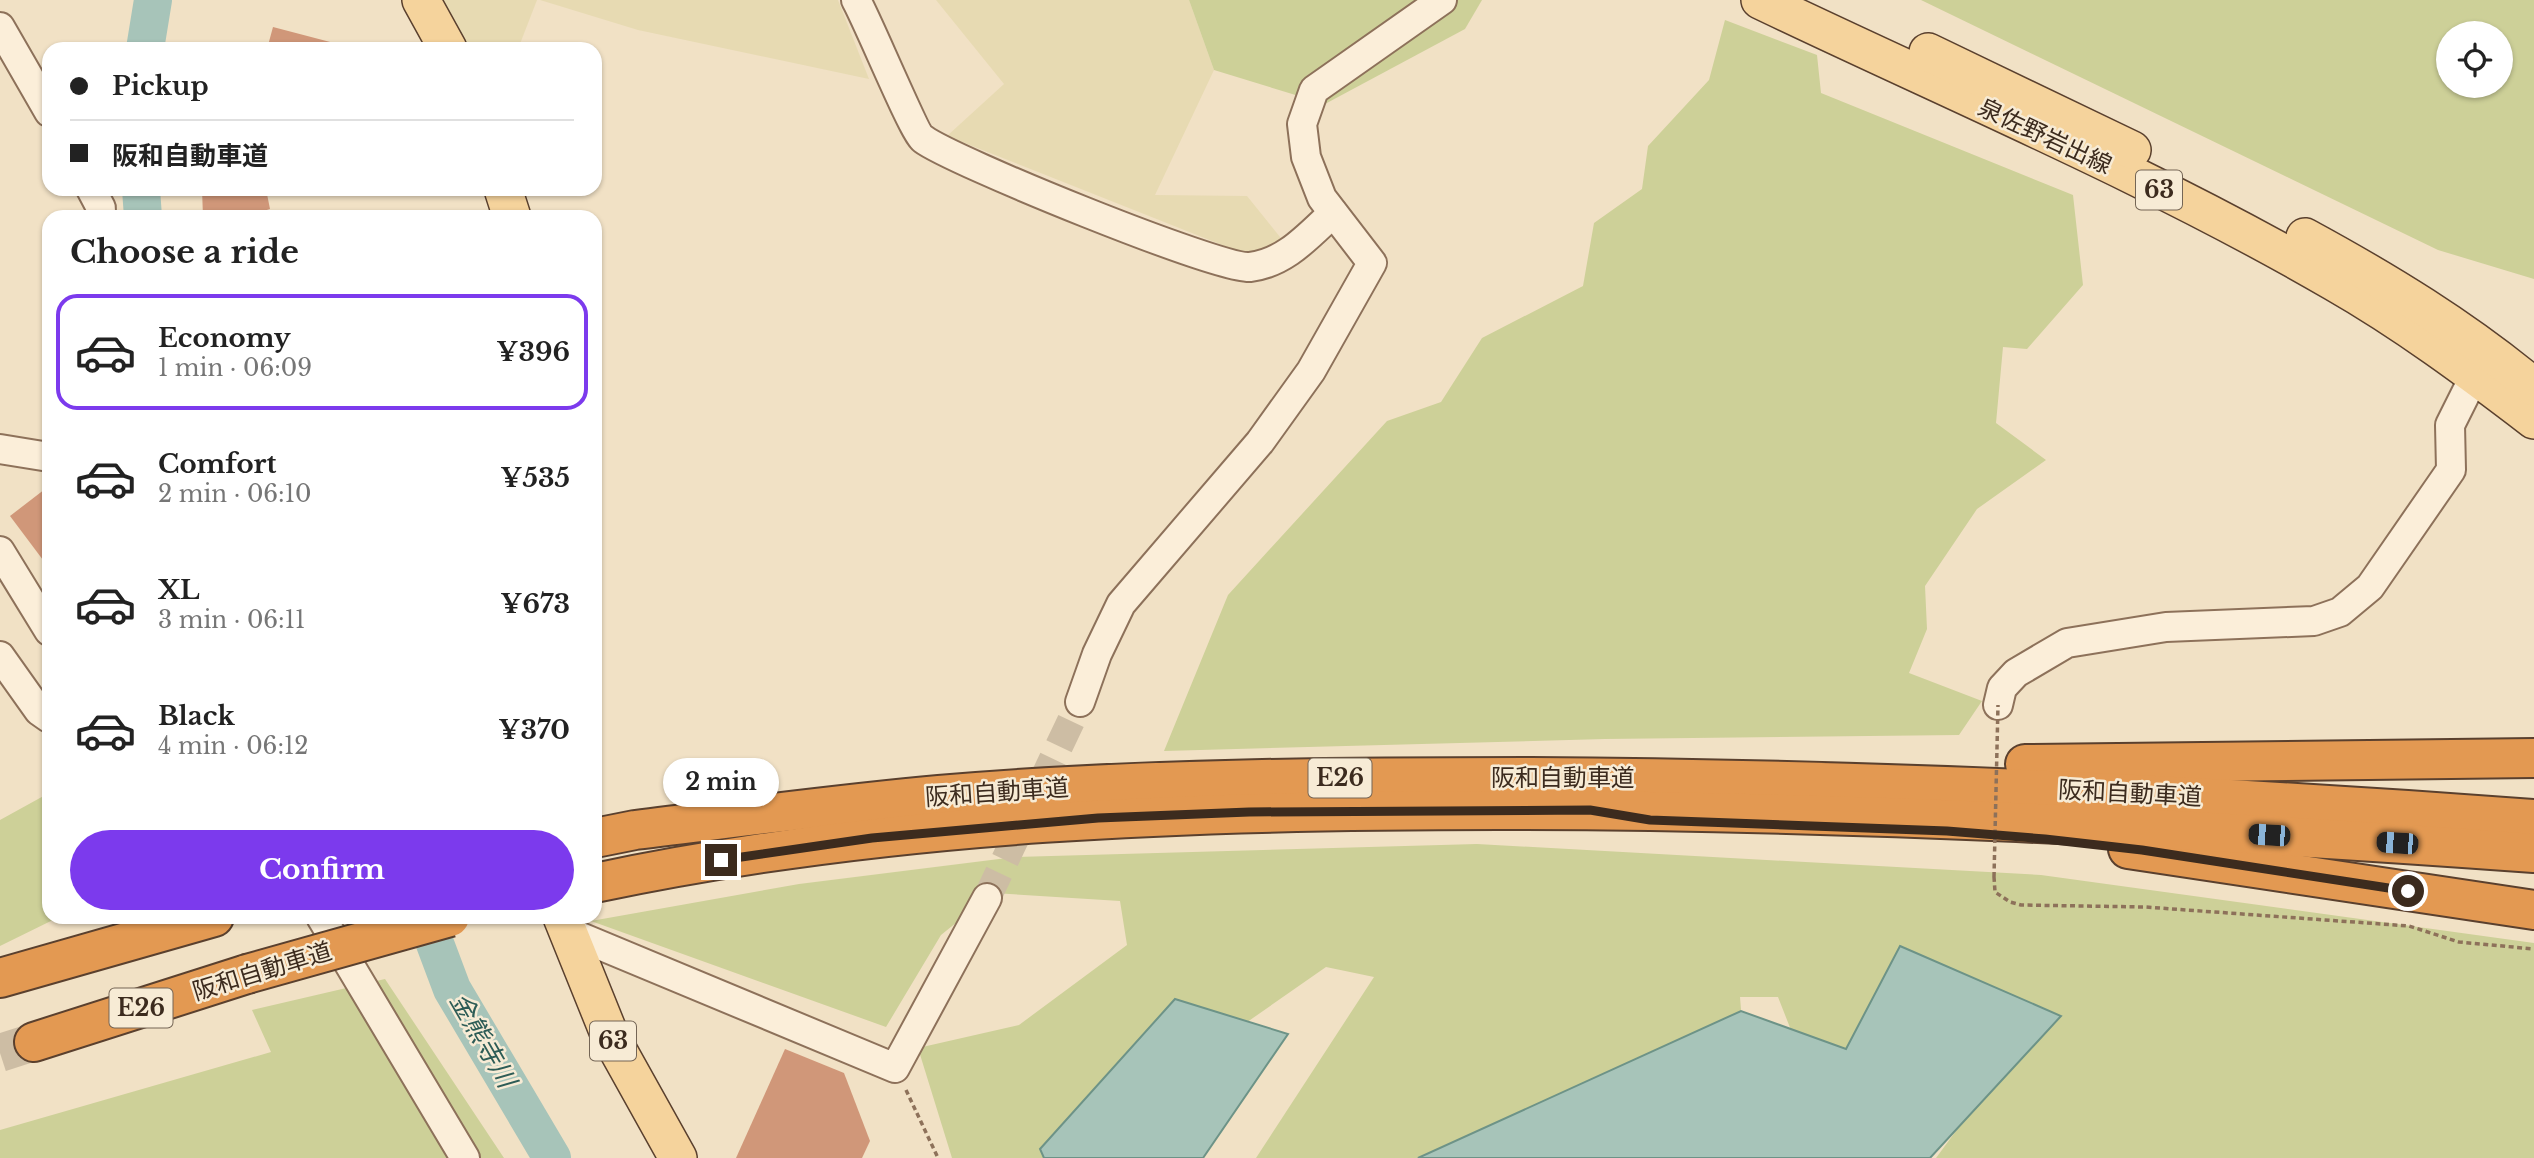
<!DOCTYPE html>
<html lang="en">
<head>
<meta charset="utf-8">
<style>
  :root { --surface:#fff; --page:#f2f2f2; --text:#222; --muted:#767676; --line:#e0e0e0; --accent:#7c3aed }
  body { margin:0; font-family:"Libre Baskerville","Noto Sans JP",serif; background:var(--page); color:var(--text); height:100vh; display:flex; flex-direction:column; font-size:26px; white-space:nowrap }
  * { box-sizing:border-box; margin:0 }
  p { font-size:23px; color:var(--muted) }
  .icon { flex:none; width:38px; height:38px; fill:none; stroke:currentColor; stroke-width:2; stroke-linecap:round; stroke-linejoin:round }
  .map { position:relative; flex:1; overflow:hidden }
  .details { position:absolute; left:42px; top:210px; width:560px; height:714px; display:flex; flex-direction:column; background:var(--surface); border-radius:21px; box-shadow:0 2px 5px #0004 }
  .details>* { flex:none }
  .guide { position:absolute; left:42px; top:42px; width:560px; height:154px; border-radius:21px; box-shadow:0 2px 5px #0004; display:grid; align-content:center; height:154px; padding:0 28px; background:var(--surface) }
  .tools { position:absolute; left:2436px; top:21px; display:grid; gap:14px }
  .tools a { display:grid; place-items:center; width:77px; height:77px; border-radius:50%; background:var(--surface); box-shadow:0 2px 5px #0004; font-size:35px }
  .end { position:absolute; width:32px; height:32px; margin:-16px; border:9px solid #3c2b1e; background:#fff; box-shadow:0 0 0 4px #fff }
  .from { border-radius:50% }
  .bubble { position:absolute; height:49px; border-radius:24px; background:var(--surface); box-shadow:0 2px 5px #0004; font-size:23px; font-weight:700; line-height:49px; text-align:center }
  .car { position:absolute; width:21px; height:42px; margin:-21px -10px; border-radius:9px; box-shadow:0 0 5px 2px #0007; background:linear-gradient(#222 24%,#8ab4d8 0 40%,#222 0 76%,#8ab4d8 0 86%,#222 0) }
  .guide b { display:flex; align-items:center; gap:24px; height:66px; font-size:26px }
  .guide b+b { border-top:2px solid var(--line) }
  .guide i { width:18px; height:18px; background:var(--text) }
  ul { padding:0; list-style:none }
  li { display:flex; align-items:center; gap:21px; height:116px; margin:0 14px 10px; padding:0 14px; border:4px solid transparent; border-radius:21px }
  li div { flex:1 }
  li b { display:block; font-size:26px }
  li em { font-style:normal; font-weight:700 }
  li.active { border-color:var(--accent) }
  li>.icon { width:63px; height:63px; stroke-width:1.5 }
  h2 { padding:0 28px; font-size:32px; line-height:84px }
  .primary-button { display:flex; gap:14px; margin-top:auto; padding:14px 28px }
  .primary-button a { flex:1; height:80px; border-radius:42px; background:var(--accent); color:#fff; font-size:28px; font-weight:700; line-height:80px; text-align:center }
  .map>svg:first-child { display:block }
</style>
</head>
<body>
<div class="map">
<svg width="2534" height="1158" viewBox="0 0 2534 1158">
  <rect width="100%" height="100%" fill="#f1e1c5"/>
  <!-- farmland -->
  <g fill="#e7dab2">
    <path d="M443 0H537L518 49H469Z"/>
    <path d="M540 0H838L869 79 638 30Z"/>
    <path d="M936 0H1189L1214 70 1155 195 1247 196 1284 242 1255 258 947 136 1004 84Z"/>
  </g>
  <!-- green -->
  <g fill="#cdd098" fill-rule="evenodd">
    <path d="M1189 0H1482L1465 29 1325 104 1214 70Z"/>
    <path d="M1921 0H2534V279L2438 250ZM2448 33H2501V86H2448Z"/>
    <path d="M1725 20 1817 55 1821 93 2073 195 2083 285 2027 349 2003 347 1996 423 2046 460 1977 509 1925 586 1927 629 1909 673 1982 701 1959 735 1605 739 1164 751 1228 595 1387 421 1441 402 1482 338 1583 286 1594 223 1642 189 1648 146 1709 80Z"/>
    <path d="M49 793V917H59L0 946V820Z"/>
    <path d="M1477 844 2041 875 2534 943V1158H1936L2043 1013 1866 1072 1811 1081 1778 997H1740L1747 1086 1575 1158H1256L1374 977 1326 967 1210 1048 1135 1158H952L918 1048 1019 1025 1127 945 1120 901 993 893 941 935 886 1027 591 921 799 884 1015 857Z"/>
    <path d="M385 979 504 1158H0V1130L271 1052 252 1010Z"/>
  </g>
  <!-- water -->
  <g fill="#a7c4b9" stroke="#6d9387" stroke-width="2">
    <path d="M1900 946 2061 1016 1930 1158H1418L1741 1011 1846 1049Z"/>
    <path d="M1175 999 1288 1034 1203 1158H1044L1040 1149Z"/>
  </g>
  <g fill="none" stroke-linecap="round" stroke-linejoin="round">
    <!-- river -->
    <g stroke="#a7c4b9" stroke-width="38">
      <path d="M145 49 153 0"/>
      <path d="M141 189 143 217"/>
      <path d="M425 917 452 989 552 1158"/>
    </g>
  </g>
  <!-- building -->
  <g fill="#d09779">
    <path d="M273 27 334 43V49H267Z"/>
    <path d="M202 189H266L270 209 254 214V217H203Z"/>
    <path d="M49 486V568L10 516Z"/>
    <path d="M785 1049 844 1073 870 1141 862 1158H736Z"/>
  </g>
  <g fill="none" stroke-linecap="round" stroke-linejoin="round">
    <!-- minor-tunnel -->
    <path stroke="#cdbda4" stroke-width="28" stroke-dasharray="28 14" stroke-linecap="butt" d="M987 898 1080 702"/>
    <!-- highway-tunnel -->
    <path stroke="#cdbda4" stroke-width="38" stroke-dasharray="38 19" stroke-linecap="butt" d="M0 1053 34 1042"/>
    <!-- minor casing -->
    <g stroke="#8d715a" stroke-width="32">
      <g id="minor">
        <path d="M856 0C868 21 914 133 923 139 952 161 1220 270 1250 267 1285 263 1308 236 1333 213"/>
        <path d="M0 27 49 112"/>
        <path d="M91 189 101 208 100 217"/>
        <path d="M0 449 49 457"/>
        <path d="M0 551 49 631"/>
        <path d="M0 656 39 711 49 718"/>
        <path d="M1080 702 1097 654 1121 604 1260 442 1311 371 1372 263 1322 198 1306 157 1302 124 1314 90 1442 0"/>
        <path d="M1998 705 2002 688 2016 673 2067 643 2166 627 2314 621 2340 612 2370 587 2451 470 2450 425 2475 375"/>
        <path d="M321 917 465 1158"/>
        <path d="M566 931 895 1068 987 898"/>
      </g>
    </g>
    <!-- major casing -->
    <g stroke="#5a402e" stroke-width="40">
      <g id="major">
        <path d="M421 0 448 49"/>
        <path d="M1760 0C1952 92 2150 175 2334 282 2404 322 2470 371 2534 420"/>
        <path d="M1928 52 2132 150"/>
        <path d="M503 189 512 217"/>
        <path d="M2305 237C2386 281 2463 328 2534 387"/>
        <path d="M562 917 610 1036 678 1158"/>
      </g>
    </g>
    <!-- highway casing -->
    <g stroke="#5a402e" stroke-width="42">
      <g id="highway">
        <path d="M2025 764 2534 758"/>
        <path d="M595 838 635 830C736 818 838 804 939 795 1136 778 1334 777 1531 777 1866 779 2200 794 2534 819"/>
        <path d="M2128 849 2534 910"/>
        <path d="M595 883C893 820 1196 810 1499 810 1845 810 2189 828 2534 853"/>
        <path d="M0 978 214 917"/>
        <path d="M34 1042 247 974"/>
      </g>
    </g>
    <!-- path -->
    <g stroke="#8d715a" stroke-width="3.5" stroke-dasharray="5 3.5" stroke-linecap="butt">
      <path d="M1994 877 1995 892 2010 902 2021 905 2145 907 2409 926 2459 942 2534 949"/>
      <path d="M906 1090 938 1158"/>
    </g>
    <!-- minor -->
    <use href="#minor" stroke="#fbeed9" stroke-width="28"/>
    <!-- major -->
    <use href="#major" stroke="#f5d39c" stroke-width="37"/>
    <!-- highway -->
    <use href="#highway" stroke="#e39952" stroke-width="38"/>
    <!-- highway-bridge casing -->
    <g stroke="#5a402e" stroke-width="42" stroke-linecap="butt">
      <path id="highway-bridge" d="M247 974 450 917"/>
    </g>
    <!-- path-bridge -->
    <path stroke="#8d715a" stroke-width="3.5" stroke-dasharray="5 3.5" stroke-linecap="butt" d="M1994 877 1998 705"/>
    <!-- highway-bridge -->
    <use href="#highway-bridge" stroke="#e39952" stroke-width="38"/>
  </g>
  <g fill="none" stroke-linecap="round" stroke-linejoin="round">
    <!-- route -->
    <path stroke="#3c2b1e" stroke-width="9" d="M721 860 872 838 1098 818 1249 812 1590 810 1650 820 1947 831 2045 839 2142 850 2408 891"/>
  </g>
  <g text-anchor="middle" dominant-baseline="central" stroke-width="5" stroke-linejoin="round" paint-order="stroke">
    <!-- shield labels -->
    <g fill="#f7ebd5" stroke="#746555" stroke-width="2">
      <rect x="2136" y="170.5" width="46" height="39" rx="5"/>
      <rect x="1308.5" y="758.5" width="63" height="39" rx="5"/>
      <rect x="109.5" y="988.5" width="63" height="39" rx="5"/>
      <rect x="590" y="1021.5" width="46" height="39" rx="5"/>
    </g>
    <g font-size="23" font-weight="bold" fill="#3c2b1e">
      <text x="2159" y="190">63</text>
      <text x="1340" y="778">E26</text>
      <text x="141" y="1008">E26</text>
      <text x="613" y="1041">63</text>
    </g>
    <!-- street labels -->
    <g font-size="24" fill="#3c2b1e" stroke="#f7ebd5">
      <text transform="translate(2045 136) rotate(25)">泉佐野岩出線</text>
      <text x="1563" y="777">阪和自動車道</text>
      <text transform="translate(997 792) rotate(-4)">阪和自動車道</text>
      <text transform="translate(2130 793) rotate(3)">阪和自動車道</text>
      <text transform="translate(262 971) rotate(-17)">阪和自動車道</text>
    </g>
    <!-- water labels -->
    <g font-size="26" font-style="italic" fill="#2d5c56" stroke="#f7ebd5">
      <text transform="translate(483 1040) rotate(60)">金熊寺川</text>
    </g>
  </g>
</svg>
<div class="tools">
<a><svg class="icon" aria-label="locate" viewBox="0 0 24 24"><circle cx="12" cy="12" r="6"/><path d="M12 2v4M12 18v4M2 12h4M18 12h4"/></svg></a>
</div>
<i class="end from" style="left:2408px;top:891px"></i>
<i class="end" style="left:721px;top:860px"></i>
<div class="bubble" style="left:663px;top:758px;width:116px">2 min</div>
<i class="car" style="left:2269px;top:835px;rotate:274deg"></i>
<i class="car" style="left:2397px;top:843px;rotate:274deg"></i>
<div class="guide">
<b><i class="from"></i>Pickup</b>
<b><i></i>阪和自動車道</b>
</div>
<section class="details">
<h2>Choose a ride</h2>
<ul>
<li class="active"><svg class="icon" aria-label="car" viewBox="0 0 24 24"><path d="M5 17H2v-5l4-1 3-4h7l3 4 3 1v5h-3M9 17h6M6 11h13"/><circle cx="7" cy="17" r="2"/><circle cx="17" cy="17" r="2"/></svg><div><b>Economy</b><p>1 min · 06:09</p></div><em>¥396</em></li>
<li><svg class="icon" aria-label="car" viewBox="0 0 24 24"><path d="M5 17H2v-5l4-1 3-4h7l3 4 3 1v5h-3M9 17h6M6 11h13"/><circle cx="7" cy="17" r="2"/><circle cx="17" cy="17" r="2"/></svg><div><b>Comfort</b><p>2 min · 06:10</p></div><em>¥535</em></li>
<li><svg class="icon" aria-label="car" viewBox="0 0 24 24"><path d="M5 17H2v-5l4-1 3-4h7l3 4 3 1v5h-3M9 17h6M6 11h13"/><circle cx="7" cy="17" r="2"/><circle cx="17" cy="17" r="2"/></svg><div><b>XL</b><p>3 min · 06:11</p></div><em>¥673</em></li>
<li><svg class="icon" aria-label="car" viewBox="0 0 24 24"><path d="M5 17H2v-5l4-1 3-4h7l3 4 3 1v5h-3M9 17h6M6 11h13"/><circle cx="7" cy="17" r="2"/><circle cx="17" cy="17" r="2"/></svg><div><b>Black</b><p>4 min · 06:12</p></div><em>¥370</em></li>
</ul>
<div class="primary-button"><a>Confirm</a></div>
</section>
</div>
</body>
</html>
